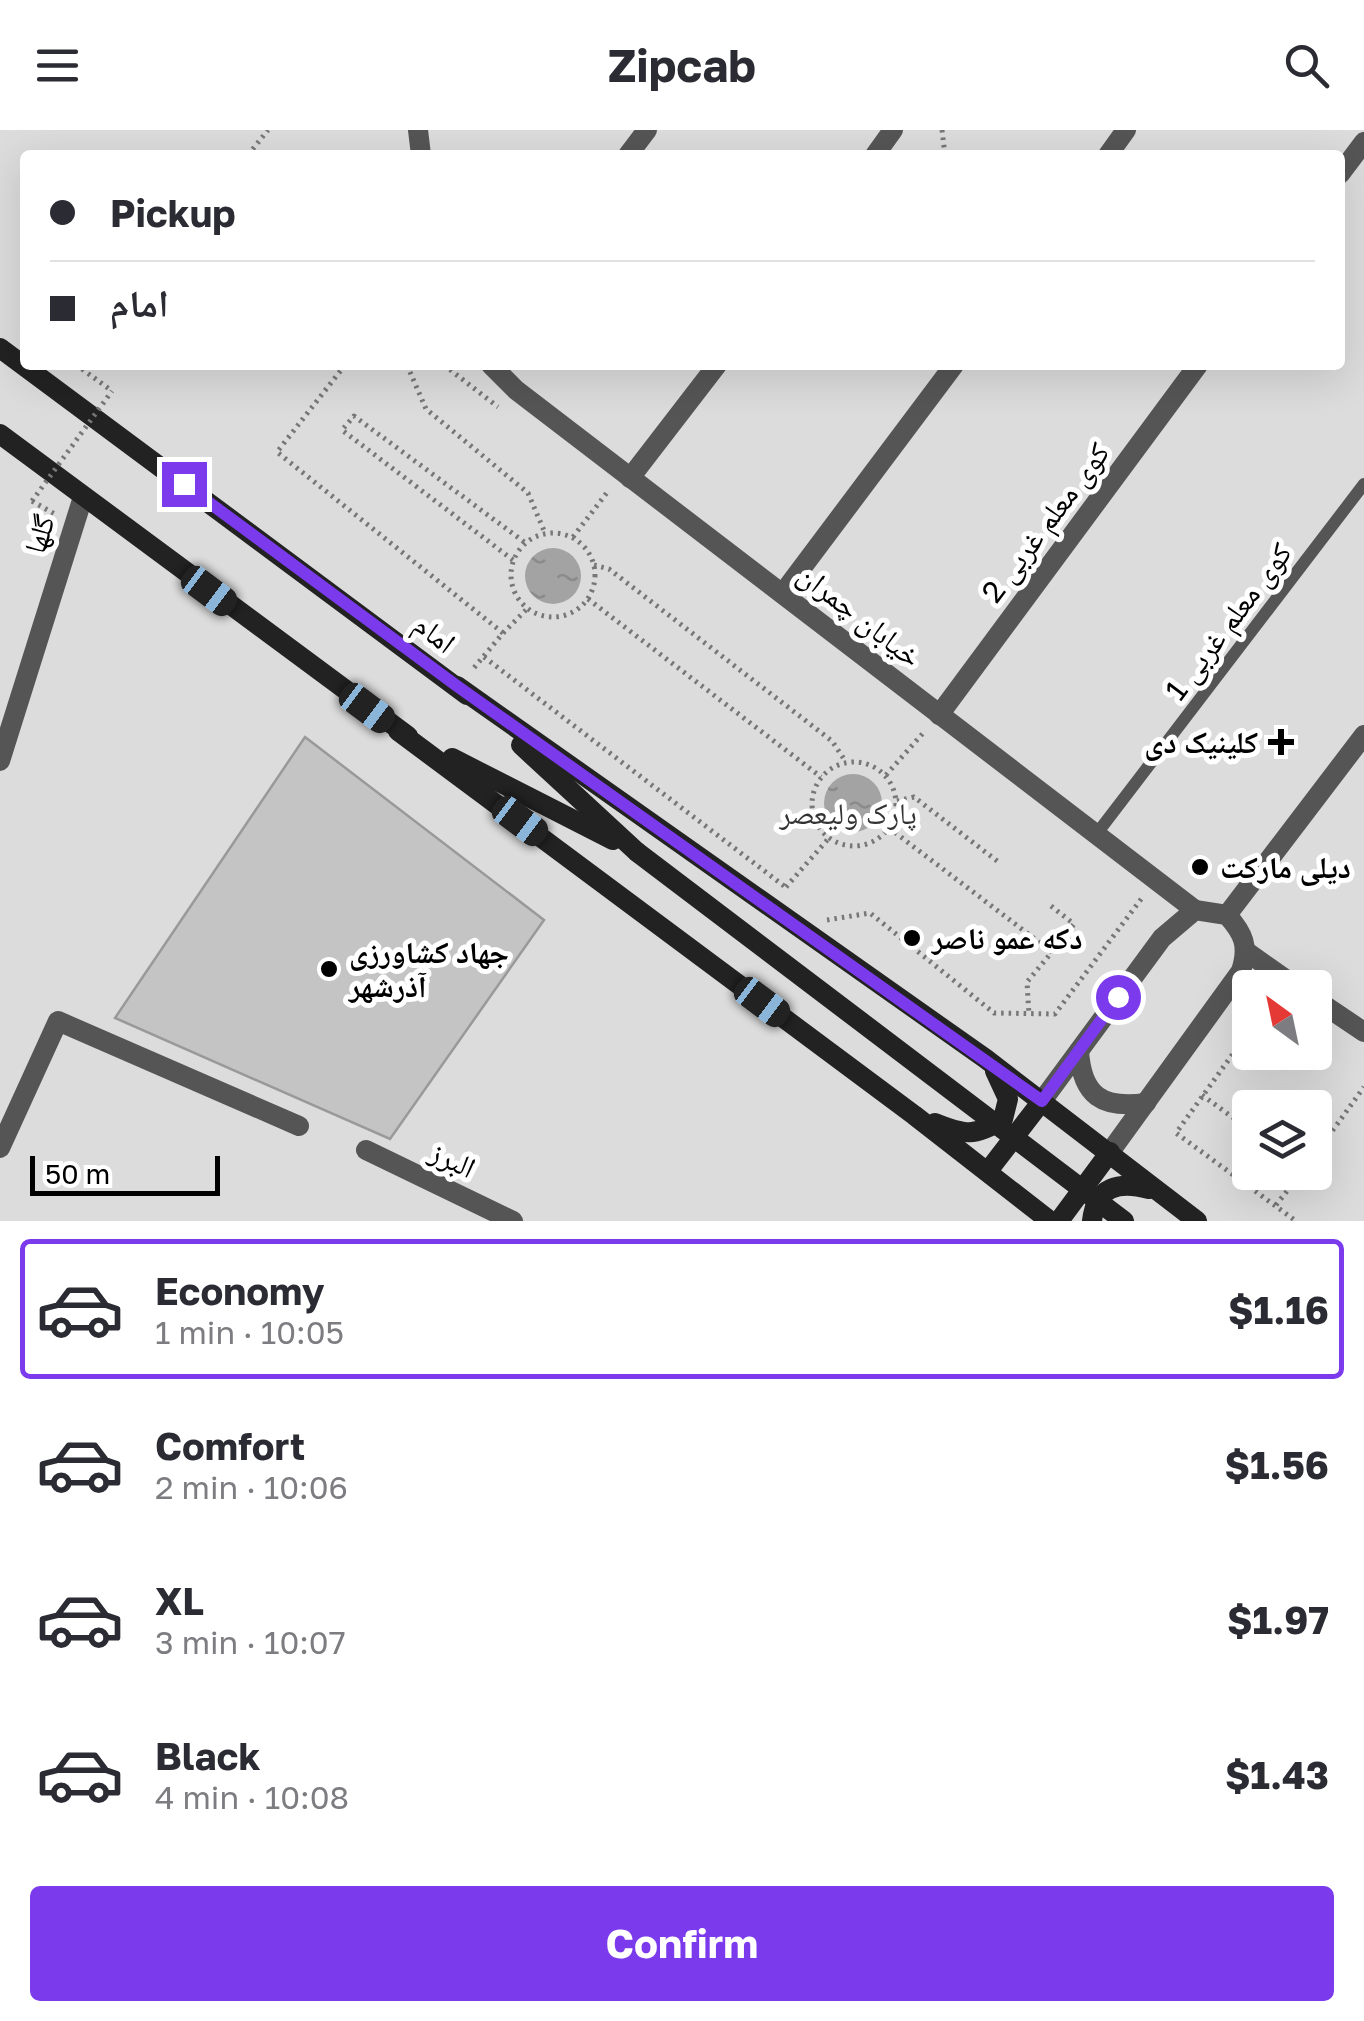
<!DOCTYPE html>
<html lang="en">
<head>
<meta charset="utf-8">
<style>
  :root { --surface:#fff; --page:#f2f2f3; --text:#2b2b33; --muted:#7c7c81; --line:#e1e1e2; --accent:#7c3aed }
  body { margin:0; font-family:"Golos Text","Noto Naskh Arabic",sans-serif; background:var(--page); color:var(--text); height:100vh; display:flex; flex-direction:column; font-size:38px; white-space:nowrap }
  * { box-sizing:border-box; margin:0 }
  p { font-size:32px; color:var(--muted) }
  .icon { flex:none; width:55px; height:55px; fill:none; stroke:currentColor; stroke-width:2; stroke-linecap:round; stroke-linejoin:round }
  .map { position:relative; height:1091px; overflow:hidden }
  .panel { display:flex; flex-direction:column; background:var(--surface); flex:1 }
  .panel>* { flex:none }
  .top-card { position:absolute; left:20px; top:20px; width:1325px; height:220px; border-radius:10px; box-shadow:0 10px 40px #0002; display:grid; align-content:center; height:220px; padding:0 30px; background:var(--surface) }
  .needle { width:65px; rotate:327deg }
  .fabs { position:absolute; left:1232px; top:840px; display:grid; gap:20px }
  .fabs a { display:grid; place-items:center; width:100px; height:100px; border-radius:10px; background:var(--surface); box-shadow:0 10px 40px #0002; font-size:50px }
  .scale { position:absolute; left:30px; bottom:25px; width:190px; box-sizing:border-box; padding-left:10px; border:5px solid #000; border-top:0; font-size:28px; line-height:35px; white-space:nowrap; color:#000; -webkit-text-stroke:8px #fff; paint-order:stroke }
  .end { position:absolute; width:45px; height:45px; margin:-22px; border:12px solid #7c3aed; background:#fff; box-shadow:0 0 0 5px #fff }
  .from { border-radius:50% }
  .car { position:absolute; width:30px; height:60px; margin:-30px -15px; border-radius:12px; box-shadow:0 0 8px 2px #0007; background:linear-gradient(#222 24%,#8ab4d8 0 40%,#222 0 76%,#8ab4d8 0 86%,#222 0) }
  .top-card b { display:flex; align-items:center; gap:35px; height:95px; font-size:38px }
  .top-card b+b { border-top:2px solid var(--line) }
  .top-card i { width:25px; height:25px; background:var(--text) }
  ul { padding:18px 0 0; list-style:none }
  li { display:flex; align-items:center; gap:30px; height:140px; margin:0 20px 15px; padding:0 10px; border:5px solid transparent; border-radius:10px }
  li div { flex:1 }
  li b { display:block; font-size:38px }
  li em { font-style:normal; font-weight:700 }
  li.selected { border-color:var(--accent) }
  li>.icon { width:90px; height:90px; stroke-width:1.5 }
  .cta { display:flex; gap:20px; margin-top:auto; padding:20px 30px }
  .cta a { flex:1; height:115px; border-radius:10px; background:var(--accent); color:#fff; font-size:40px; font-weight:700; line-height:115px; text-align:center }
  header { display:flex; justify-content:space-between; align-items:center; height:130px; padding:0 30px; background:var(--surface); font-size:45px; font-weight:700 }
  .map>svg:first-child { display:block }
</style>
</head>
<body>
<header><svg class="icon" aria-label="menu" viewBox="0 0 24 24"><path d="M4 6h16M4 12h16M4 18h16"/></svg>Zipcab<svg class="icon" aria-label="search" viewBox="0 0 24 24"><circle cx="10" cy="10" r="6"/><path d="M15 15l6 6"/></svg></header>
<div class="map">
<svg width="1364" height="1091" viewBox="0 0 1364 1091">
  <defs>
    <pattern id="water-ripples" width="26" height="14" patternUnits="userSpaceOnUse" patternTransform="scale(2.5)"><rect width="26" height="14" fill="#a3a3a3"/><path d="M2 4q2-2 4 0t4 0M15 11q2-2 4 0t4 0" fill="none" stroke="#8b8b8b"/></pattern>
  </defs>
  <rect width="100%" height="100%" fill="#fff"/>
  <!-- park -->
  <path fill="#dcdcdc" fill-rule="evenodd" d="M0 0H1364V1091H0ZM25 25H1340V235H25ZM1250 858H1315V922H1250ZM1250 978H1315V1042H1250Z"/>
  <!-- water -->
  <g fill="url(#water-ripples)">
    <circle cx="553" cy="446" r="28"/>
    <circle cx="853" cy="673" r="29"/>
  </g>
  <!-- building -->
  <path fill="#c4c4c4" stroke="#999" stroke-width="2.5" d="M305 607 544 790 390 1009 115 888Z"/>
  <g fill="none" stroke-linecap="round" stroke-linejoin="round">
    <!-- path -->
    <g stroke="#777" stroke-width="5" stroke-dasharray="2.5 5" stroke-linecap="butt">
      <path d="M942 0 945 25"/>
      <path d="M248 25 268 0"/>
      <path d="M345 235 277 322 503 503 473 539"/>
      <path d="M407 235 426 279 528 363 545 403"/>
      <path d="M444 235 498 277"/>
      <path d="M82 239 112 261"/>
      <path d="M32 371 58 386"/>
      <circle cx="553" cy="445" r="42"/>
      <path d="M573 407 609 360"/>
      <path d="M513 430 342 300 354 286 527 414"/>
      <path d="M594 435 609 439 832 611 846 632"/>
      <path d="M588 469 821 647"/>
      <path d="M503 503 527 479"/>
      <path d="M484 527 788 759"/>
      <circle cx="854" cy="674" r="42"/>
      <path d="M886 645 924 602"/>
      <path d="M897 671 914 667 1001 734"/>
      <path d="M889 698 1052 822 1027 852 1029 885"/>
      <path d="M786 757 829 708"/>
      <path d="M1051 776 1074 794 1052 822"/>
      <path d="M827 790 870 783 994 883 1055 884 1142 768"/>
      <path d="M1250 900 1176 1003 1296 1091"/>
      <path d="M1202 965 1250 1000"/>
      <path d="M1315 1025 1364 957"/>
      <path d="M1276 1075 1302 1042"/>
    </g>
    <!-- service -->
    <path stroke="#555" stroke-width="12" d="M1095 706 1364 354"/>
    <!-- minor -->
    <g stroke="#555" stroke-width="20">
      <path d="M628 25 647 0"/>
      <path d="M875 25 893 0"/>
      <path d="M1108 25 1126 0"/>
      <path d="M1340 44 1364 12"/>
      <path d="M630 348 717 235"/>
      <path d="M783 463 954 235"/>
      <path d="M939 585 1198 235"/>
      <path d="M0 631 83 367"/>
      <path d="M1247 822 1298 858"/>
      <path d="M1315 869 1364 902"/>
      <path d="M0 1018 58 891 299 996"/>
      <path d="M366 1020 513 1091"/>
    </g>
    <!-- tertiary -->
    <g stroke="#555" stroke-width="20">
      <path d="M418 0 421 25"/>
      <path d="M491 235 516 260 1195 780"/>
      <path d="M1227 785 1364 605"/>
      <path d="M1079 921C1082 966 1102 979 1146 973"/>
      <path d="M1042 971 1162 808 1195 780 1227 785C1244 804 1249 816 1241 841L1110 1022"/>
    </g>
    <!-- secondary -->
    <g stroke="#222" stroke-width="20">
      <path d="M0 218 467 565"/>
      <path d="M0 304 408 606"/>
      <path d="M457 556 986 929 1197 1091"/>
      <path d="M398 601 914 985 1050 1091"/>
      <path d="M521 615 637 722"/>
      <path d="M452 628 613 710"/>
      <path d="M935 993C965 1005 975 1007 1003 989L1008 969 995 941"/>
      <path d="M988 1041 1042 971"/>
      <path d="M1059 1091 1110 1022"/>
      <path d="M1092 1091C1096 1056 1119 1051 1149 1059"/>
    </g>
    <!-- path-bridge -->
    <path stroke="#777" stroke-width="5" stroke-dasharray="2.5 5" stroke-linecap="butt" d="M32 371 112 261"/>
    <!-- secondary-bridge -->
    <path stroke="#222" stroke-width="20" d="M637 722 1124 1091"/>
  </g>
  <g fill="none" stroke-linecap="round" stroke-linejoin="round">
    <!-- route -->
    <path stroke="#7c3aed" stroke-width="12" d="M184 354 457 556 1042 971 1118 867"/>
  </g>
  <!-- markers -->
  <g fill="#000" stroke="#fff" stroke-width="4">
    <path d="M1276 597h10v10h10v10h-10v10h-10v-10h-10v-10h10z"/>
    <circle cx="1200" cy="737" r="10"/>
    <circle cx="912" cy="808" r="10"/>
    <circle cx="329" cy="839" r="10"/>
  </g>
  <g text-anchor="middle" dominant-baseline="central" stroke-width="10" stroke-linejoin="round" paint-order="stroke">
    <!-- street labels -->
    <g font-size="30" fill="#000" stroke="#fff">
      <text transform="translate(1045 392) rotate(-53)">کوی معلم غربی 2</text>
      <text transform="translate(39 404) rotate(-72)">گلها</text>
      <text transform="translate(860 485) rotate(38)">خیابان چمران</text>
      <text transform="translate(1228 491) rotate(-53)">کوی معلم غربی 1</text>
      <text transform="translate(435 503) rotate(37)">امام</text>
      <text transform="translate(453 1029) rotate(26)">البرز</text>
    </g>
    <!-- poi labels -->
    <g font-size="30" font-weight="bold" fill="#000" stroke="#fff" text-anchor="start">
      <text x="1258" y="612" text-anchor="end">کلینیک دی</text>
      <text x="1220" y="737">دیلی مارکت</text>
      <text x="932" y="808">دکه عمو ناصر</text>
      <text x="349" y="822">جهاد کشاورزی<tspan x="349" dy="34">آذرشهر</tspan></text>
    </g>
    <!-- park labels -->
    <g font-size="30" fill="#333" stroke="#fff">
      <text x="848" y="683">پارک ولیعصر</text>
    </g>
  </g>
</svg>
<div class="fabs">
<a><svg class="needle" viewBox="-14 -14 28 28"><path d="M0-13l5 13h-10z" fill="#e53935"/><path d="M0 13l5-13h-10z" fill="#7c7c81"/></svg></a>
<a><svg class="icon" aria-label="layers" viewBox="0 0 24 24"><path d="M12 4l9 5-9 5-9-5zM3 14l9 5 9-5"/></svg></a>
</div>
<div class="scale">50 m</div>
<i class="end from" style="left:1118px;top:867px"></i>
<i class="end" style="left:184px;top:354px"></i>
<i class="car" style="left:209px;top:461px;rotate:127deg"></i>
<i class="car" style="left:367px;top:578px;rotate:127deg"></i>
<i class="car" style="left:520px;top:691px;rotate:127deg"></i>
<i class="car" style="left:762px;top:872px;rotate:127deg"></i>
<div class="top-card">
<b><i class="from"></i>Pickup</b>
<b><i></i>امام</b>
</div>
</div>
<section class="panel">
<ul>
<li class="selected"><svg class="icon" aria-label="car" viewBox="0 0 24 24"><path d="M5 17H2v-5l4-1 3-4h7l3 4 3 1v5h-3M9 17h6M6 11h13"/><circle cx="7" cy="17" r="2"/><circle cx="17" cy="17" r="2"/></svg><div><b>Economy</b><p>1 min · 10:05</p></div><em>$1.16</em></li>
<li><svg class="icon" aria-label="car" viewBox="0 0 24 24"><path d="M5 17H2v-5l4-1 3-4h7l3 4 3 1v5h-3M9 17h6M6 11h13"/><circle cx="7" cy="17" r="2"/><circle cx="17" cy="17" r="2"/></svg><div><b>Comfort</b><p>2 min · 10:06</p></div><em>$1.56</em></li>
<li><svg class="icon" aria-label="car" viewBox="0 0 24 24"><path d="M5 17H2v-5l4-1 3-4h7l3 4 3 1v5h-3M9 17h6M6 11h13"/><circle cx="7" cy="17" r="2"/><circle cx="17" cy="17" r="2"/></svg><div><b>XL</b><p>3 min · 10:07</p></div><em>$1.97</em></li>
<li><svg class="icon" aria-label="car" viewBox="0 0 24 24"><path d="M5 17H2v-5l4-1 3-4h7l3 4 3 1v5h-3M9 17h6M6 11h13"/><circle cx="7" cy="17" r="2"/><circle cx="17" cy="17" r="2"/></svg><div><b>Black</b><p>4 min · 10:08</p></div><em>$1.43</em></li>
</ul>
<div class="cta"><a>Confirm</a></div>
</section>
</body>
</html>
